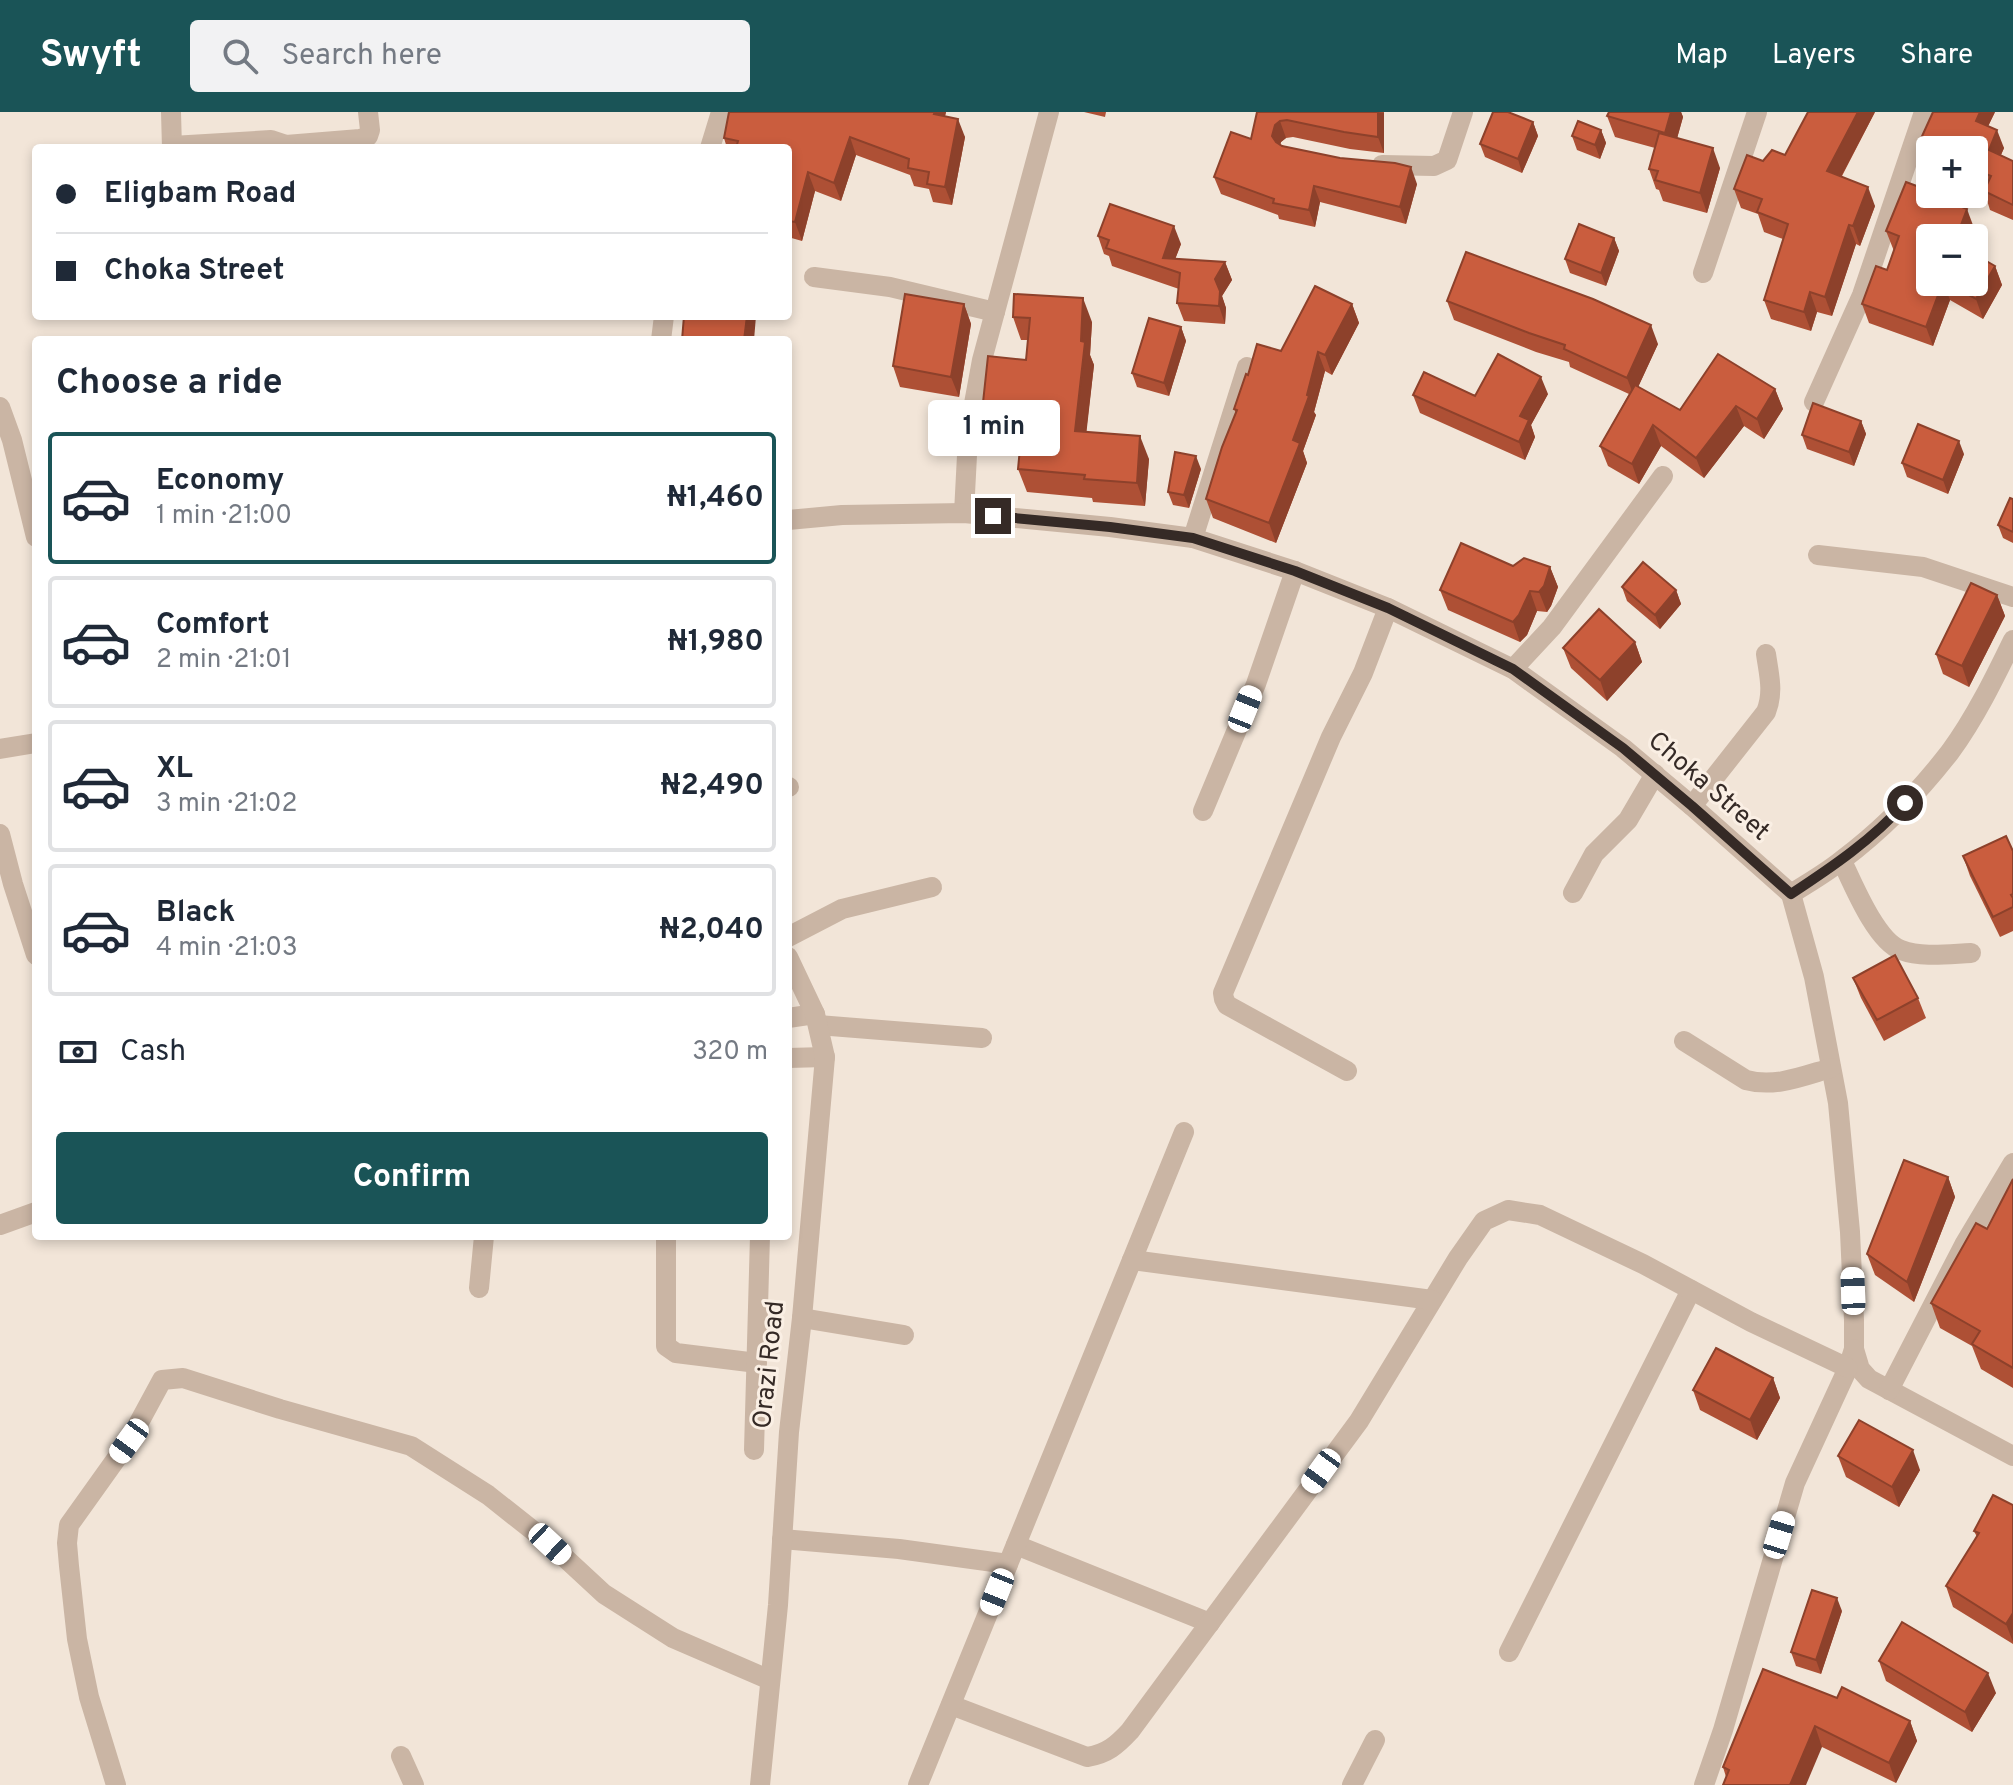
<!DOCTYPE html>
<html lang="en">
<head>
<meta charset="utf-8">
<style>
  :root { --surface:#fff; --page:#f2f2f3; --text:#1f2937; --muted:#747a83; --line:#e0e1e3; --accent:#1a5457 }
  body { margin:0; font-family:Overpass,sans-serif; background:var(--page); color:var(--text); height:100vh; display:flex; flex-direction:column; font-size:30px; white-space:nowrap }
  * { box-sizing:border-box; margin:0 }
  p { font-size:26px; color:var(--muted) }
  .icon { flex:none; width:44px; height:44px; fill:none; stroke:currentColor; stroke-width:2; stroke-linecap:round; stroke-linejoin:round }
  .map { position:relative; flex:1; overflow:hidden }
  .drawer { position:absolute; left:32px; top:224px; width:760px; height:904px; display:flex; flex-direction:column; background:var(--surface); border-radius:8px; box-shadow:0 4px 12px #0003 }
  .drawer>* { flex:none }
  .banner { position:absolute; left:32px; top:32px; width:760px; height:176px; border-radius:8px; box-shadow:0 4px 12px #0003; display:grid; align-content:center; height:176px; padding:0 24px; background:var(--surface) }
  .fabs { position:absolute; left:1916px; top:24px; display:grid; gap:16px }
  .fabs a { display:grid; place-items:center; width:72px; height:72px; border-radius:8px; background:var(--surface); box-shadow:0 4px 12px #0003; font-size:40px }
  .end { position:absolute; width:36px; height:36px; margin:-18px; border:10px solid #352a26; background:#fff; box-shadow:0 0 0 4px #fff }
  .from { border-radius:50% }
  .bubble { position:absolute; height:56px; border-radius:8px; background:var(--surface); box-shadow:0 4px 12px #0003; font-size:26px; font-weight:700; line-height:56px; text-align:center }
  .car { position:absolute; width:24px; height:48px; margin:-24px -12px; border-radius:10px; box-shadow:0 0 6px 2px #0007; background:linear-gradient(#fff 24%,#345 0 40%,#fff 0 76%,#345 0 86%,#fff 0) }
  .banner b { display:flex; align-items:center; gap:28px; height:76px; font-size:30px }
  .banner b+b { border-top:2px solid var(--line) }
  .banner i { width:20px; height:20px; background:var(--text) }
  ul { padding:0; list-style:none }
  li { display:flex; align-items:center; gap:24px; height:132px; margin:0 16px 12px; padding:0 8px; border:4px solid var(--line); border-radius:8px }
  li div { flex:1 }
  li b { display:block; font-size:30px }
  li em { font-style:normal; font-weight:700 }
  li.on { border-color:var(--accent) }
  li>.icon { width:72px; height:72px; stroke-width:1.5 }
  h2 { padding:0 24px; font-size:36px; line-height:96px }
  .pay { display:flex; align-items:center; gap:20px; height:88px; padding:0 24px; font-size:30px }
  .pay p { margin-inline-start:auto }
  .cta { display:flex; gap:16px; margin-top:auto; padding:16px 24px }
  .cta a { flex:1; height:92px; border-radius:8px; background:var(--accent); color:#fff; font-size:32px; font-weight:700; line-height:92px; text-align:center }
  header { display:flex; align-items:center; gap:48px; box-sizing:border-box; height:112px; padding:0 40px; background:var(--accent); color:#fff }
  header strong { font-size:38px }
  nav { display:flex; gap:44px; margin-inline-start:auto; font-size:28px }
  .search { width:560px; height:72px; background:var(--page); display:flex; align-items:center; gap:20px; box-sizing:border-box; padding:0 28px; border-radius:8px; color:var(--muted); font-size:30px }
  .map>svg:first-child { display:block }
</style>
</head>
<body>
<header>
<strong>Swyft</strong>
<div class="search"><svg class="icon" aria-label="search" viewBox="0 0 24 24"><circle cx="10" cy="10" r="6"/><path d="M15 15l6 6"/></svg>Search here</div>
<nav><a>Map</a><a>Layers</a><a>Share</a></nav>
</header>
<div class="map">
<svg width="2013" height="1673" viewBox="0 0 2013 1673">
  <rect width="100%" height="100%" fill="#f2e5d8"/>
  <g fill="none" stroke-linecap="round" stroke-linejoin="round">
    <!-- minor -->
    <g stroke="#cab5a4" stroke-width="20">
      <path d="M171 0 172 36"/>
      <path d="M286 33 360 27 368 24 370 18 368 0"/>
      <path d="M172 34 271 28 286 33 287 36"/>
      <path d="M710 36 721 0"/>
      <path d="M1382 53 1434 54 1447 48 1463 0"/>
      <path d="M1703 161 1757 0"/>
      <path d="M814 165 890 175 995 200"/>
      <path d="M661 228 664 204"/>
      <path d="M1814 290 1862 183 1924 0"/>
      <path d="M0 295 12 328 36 425"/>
      <path d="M964 401 968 324 982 248 1049 0"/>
      <path d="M788 408 842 403 964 401 1110 415 1193 426 1295 459 1388 496 1513 557 1623 636 1692 694 1791 782 1814 865 1838 991 1850 1120 1854 1208V1237L1848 1256 1795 1371 1723 1618 1704 1673"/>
      <path d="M1193 426 1247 255"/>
      <path d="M1818 443 1923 455 2013 485"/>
      <path d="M1513 557 1552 515 1663 364"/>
      <path d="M0 637 36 631"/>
      <path d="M788 675H789"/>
      <path d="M1692 694 1766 600C1774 580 1769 563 1766 542"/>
      <path d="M1203 699 1256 572 1295 459"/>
      <path d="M0 722 13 772 36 843"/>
      <path d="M1842 749C1853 772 1876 829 1901 838 1922 846 1949 842 1971 841"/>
      <path d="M1573 781 1594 742 1628 708 1655 662"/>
      <path d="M1791 782C1808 771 1826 761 1842 748 1882 718 1919 680 1950 640 1975 606 1995 565 2013 528"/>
      <path d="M788 825 842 797 932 775"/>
      <path d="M788 906 815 902"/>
      <path d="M818 913 982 926"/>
      <path d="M1684 929 1746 968C1775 976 1803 964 1831 956"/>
      <path d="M788 946 825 945"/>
      <path d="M1347 959 1227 893 1224 887 1223 881 1331 625 1363 561 1388 496"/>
      <path d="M0 1113 36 1100"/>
      <path d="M666 1124V1234L676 1241 757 1251"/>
      <path d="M1132 1148 1184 1020"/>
      <path d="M479 1176 484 1124"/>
      <path d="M802 1206 904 1223"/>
      <path d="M1854 1237 1860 1257 1869 1267 2013 1344"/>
      <path d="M1889 1278 1964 1133 2013 1051"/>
      <path d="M754 1338 760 1124"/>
      <path d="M782 1427 899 1437 1008 1452"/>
      <path d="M1016 1433 1210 1511"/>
      <path d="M1509 1540 1691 1178"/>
      <path d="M951 1593 1087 1645C1107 1642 1117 1633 1130 1619L1359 1309 1458 1146 1484 1109 1508 1098 1540 1103 1643 1152 1751 1210 1848 1256"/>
      <path d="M401 1644 414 1673"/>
      <path d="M116 1673 89 1585 77 1527 69 1454 67 1431 69 1413 129 1329 162 1268 183 1266 280 1297 411 1334 488 1383 550 1432 604 1482 673 1526 770 1568"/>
      <path d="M760 1673 778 1493 789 1320 802 1206 825 945 815 902 788 845"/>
      <path d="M918 1673 1132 1148 1432 1188"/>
      <path d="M1352 1673 1375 1628"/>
    </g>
  </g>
  <!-- wall -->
  <g fill="#ae5035">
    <path d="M729 0H946L945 4 965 25 952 93 933 90 929 77 914 74 910 63 856 43 841 89 815 79 802 129 788 125V36H727L724 26Z"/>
    <path d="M1084 0H1106L1105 5Z"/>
    <path d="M1257 0H1384V41L1350 37 1293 25 1286 26 1281 30 1280 33 1417 72 1406 112 1320 90 1315 115 1279 107 1278 103 1221 82 1214 65 1251 27Z"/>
    <path d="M1609 0H1681L1683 5 1677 26 1720 56 1707 101 1663 89 1659 78 1656 77 1649 57 1655 36 1615 25 1607 4Z"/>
    <path d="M1875 0 1842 64 1875 94 1860 134 1856 132 1832 204 1817 200 1811 219 1771 207 1764 188 1783 127 1764 120 1758 102 1741 96 1734 77 1763 49 1785 43Z"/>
    <path d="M1995 0 1988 14 2004 36 2001 43 2013 49V108L1990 98 1984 79 1985 77 1974 72V38H1930V53L1925 51 1918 33Z"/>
    <path d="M1533 10 1538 24 1522 61 1485 45 1480 32Z"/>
    <path d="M1601 18 1606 31 1600 47 1577 38 1572 24Z"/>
    <path d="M1935 82 1936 85 1974 116 1970 126H1930V170H1974L1995 154 2002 173 1983 207 1950 188 1933 234 1869 211 1862 192 1887 158 1894 139 1886 119Z"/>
    <path d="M1098 124 1181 132 1175 147 1225 150 1232 168 1222 184 1226 196 1225 212 1184 209 1177 191 1179 177 1112 154 1109 144 1104 142Z"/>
    <path d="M1614 126 1619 139 1606 174 1570 161 1565 147Z"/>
    <path d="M1447 189 1658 232 1638 275 1680 298 1775 277 1783 297 1764 327 1744 314 1704 366 1661 334 1639 372 1608 354 1600 334 1629 282 1570 255 1569 250 1536 240 1454 208Z"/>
    <path d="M964 192 971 212 959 285 900 275 893 254Z"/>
    <path d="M1352 192 1359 211 1332 263 1325 259 1314 300 1316 303 1303 339 1307 351 1276 431 1213 406 1206 387 1236 301 1234 297 1281 239Z"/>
    <path d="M1013 205 1092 210 1090 243 1094 253 1086 320 1149 347 1145 394 1093 390 1092 386 1027 380 1018 357 1021 327 990 324 982 300 1026 248 1028 228H1021Z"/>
    <path d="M1181 215 1186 229 1169 284 1137 275 1132 261Z"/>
    <path d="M1548 282 1531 313 1535 325 1525 348 1420 301 1413 283Z"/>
    <path d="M1861 309 1866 322 1854 354 1807 337 1802 323Z"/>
    <path d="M1964 342 1948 382 1907 365 1902 351Z"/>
    <path d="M1201 357 1189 396 1173 393 1168 380Z"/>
    <path d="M2013 387V431L2003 426 1998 413Z"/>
    <path d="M1513 454 1550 455 1558 475 1551 494 1547 500 1537 499 1527 523 1520 530 1448 498 1440 478Z"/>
    <path d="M1622 475 1676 478 1681 492 1660 517 1627 489Z"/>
    <path d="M1997 483 2005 504 1969 575 1943 562 1936 542Z"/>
    <path d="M1635 530 1642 550 1607 589 1571 556 1563 536Z"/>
    <path d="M2013 739V819L2000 825 1970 764 1963 744Z"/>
    <path d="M1853 866 1918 886 1926 906 1884 929 1861 886Z"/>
    <path d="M1948 1065 1955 1085 1914 1190 1875 1163 1867 1142Z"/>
    <path d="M2013 1067V1276L1981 1257 1972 1234 1940 1216 1931 1191 1987 1117Z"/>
    <path d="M1773 1266 1780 1286 1757 1328 1700 1298 1693 1278Z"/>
    <path d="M1838 1344 1920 1358 1899 1395 1846 1365Z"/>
    <path d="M2013 1393V1532L1953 1495 1946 1474 1977 1425 1974 1419Z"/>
    <path d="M1842 1499 1821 1562 1796 1554 1791 1540Z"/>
    <path d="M1879 1549 1996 1581 1972 1620 1886 1569Z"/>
    <path d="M1837 1586 1910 1609 1917 1629 1896 1671 1822 1635 1726 1665 1723 1655Z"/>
  </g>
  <!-- shaded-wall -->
  <g fill="#8d412b">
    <path d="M935 0H946L941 20 934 2Z"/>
    <path d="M1378 0 1384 1V41L1378 25Z"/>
    <path d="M1671 0H1681L1683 5 1673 41 1665 21Z"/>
    <path d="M1858 0H1875L1834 78 1827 59Z"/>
    <path d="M1980 0H1995L1982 27 1976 9Z"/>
    <path d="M958 7 965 25 952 93 945 75Z"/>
    <path d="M1280 9 1286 26 1281 30 1278 41 1272 24 1275 13Z"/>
    <path d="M1533 10 1538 24 1522 61 1518 47Z"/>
    <path d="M1601 18 1606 31 1600 47 1595 33Z"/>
    <path d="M1997 18 2004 36 1995 56 1989 38Z"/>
    <path d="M850 25 856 43 841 89 834 71Z"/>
    <path d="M1713 36 1720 56 1707 101 1700 81Z"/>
    <path d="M1411 55 1417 72 1406 112 1400 95Z"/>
    <path d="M808 60 815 79 802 129 795 110Z"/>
    <path d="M1314 74 1320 90 1315 115 1309 98Z"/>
    <path d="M1868 75 1875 94 1860 134 1853 114Z"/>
    <path d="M1967 97 1974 116 1970 126H1956Z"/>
    <path d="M1849 113 1856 132 1832 204 1825 185Z"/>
    <path d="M1174 114 1181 132 1171 158 1163 146Z"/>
    <path d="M1614 126 1619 139 1606 174 1601 161Z"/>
    <path d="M1225 150 1232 168 1222 184 1226 196 1225 212 1219 194 1215 167Z"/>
    <path d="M1995 154 2002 173 1983 207 1976 187Z"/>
    <path d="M1943 170 1950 188 1933 234 1926 215Z"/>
    <path d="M1810 180 1817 200 1811 219 1804 200Z"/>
    <path d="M1083 186 1092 210 1090 243 1094 253 1084 342 1075 319Z"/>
    <path d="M964 192 971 212 959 285 951 265Z"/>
    <path d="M1352 192 1359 211 1332 263 1325 243Z"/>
    <path d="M747 204H756L754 228H744Z"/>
    <path d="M1651 213 1658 232 1634 284 1627 266Z"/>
    <path d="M1181 215 1186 229 1169 284 1164 271Z"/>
    <path d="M1318 240 1325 259 1314 300 1316 303 1303 339 1307 351 1276 431 1269 411Z"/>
    <path d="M1541 265 1548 282 1531 313 1535 325 1525 348 1519 330 1520 304Z"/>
    <path d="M1775 277 1783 297 1764 327 1757 307Z"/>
    <path d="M1736 294 1744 314 1704 366 1696 346Z"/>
    <path d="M1861 309 1866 322 1854 354 1849 340Z"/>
    <path d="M1653 313 1661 334 1639 372 1632 352Z"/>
    <path d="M1140 324 1149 347 1145 394 1137 371Z"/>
    <path d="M1959 329 1964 342 1948 382 1943 368Z"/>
    <path d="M1196 344 1201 357 1189 396 1184 383Z"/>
    <path d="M1550 455 1558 475 1551 494 1547 500 1539 480Z"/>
    <path d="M1676 478 1681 492 1660 517 1655 503Z"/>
    <path d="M1530 479 1537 499 1527 523 1520 530 1513 510Z"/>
    <path d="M1997 483 2005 504 1969 575 1962 554Z"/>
    <path d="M1635 530 1642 550 1607 589 1600 568Z"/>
    <path d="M1948 1065 1955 1085 1914 1190 1907 1170Z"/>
    <path d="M1773 1266 1780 1286 1757 1328 1750 1308Z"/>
    <path d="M1913 1338 1920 1358 1899 1395 1892 1375Z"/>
    <path d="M1837 1486 1842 1499 1821 1562 1816 1548Z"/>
    <path d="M2013 1501V1530L2006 1512Z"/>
    <path d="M1988 1561 1996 1581 1972 1620 1965 1600Z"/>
    <path d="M1910 1609 1917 1629 1896 1671 1889 1651Z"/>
    <path d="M1815 1614 1822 1635 1806 1673H1790Z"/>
  </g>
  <!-- building -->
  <g fill="#ca5d3e" stroke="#8d412b" stroke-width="2">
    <path d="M729 0H935L934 2 958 7 945 75 927 72 929 60 908 56 909 47 850 25 834 71 808 60 795 110 788 109V36H736L738 29 724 26Z"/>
    <path d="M1257 0H1378V25L1344 20 1287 8 1280 9 1275 13 1272 24 1276 30 1282 34 1340 46 1395 51 1411 55 1400 95 1314 74 1309 98 1273 91 1274 87 1214 65 1231 20 1251 27Z"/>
    <path d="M1493 0H1508L1533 10 1518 47 1480 32Z"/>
    <path d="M1609 0H1671L1665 21 1607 4Z"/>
    <path d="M1808 0H1858L1827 59 1868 75 1853 114 1849 113 1825 185 1810 180 1804 200 1764 188 1788 112 1757 100 1762 87 1734 77 1747 43 1763 49 1772 38 1785 43Z"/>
    <path d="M1933 0H1980L1976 9 1997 18 1989 38 2013 49V93L1984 79 1991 64 1974 57V38H1931L1918 33Z"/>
    <path d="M1578 9 1601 18 1595 33 1572 24Z"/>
    <path d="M1659 21 1713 36 1700 81 1655 68 1658 59 1649 57Z"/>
    <path d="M1906 70 1930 79V82H1935L1934 84 1967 97 1956 126H1930V170H1943L1926 215 1862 192 1876 154 1887 158 1899 124 1886 119Z"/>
    <path d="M1110 92 1174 114 1163 146 1225 150 1215 167 1220 179 1219 194 1177 191 1180 161 1106 136 1109 128 1098 124Z"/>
    <path d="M1579 112 1614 126 1601 161 1565 147Z"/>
    <path d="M1466 140 1593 187 1651 213 1627 266 1564 237 1565 233 1529 221 1447 189Z"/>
    <path d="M1974 142 1995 154 1976 187 1945 170H1974Z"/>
    <path d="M1315 174 1352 192 1325 243 1318 240 1307 283 1309 284 1293 328 1300 331 1269 411 1206 387 1222 335 1237 298 1234 297 1246 262 1248 263 1257 232 1281 239Z"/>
    <path d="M905 182 964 192 951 265 893 254Z"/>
    <path d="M1014 182 1083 186 1081 229 1085 230 1075 319 1140 324 1137 371 1084 367 1085 363 1018 357 1023 305 982 300 988 244 1026 248 1030 206 1013 205Z"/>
    <path d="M684 204H747L744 228H682Z"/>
    <path d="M1149 206 1181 215 1164 271 1132 261Z"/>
    <path d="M1498 242 1541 265 1520 304 1529 308 1519 330 1413 283 1424 260 1475 284Z"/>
    <path d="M1718 242 1775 277 1757 307 1736 294 1696 346 1653 313 1632 352 1600 334 1635 273 1680 298Z"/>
    <path d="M1813 291 1861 309 1849 340 1802 323Z"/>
    <path d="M1918 312 1959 329 1943 368 1902 351Z"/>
    <path d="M1175 340 1196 344 1184 383 1168 380Z"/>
    <path d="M2010 386 2013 387V420L1998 413Z"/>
    <path d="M1461 431 1513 454 1524 446 1550 455 1544 474 1539 480 1530 479 1519 503 1513 510 1440 478Z"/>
    <path d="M1643 450 1676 478 1655 503 1622 475Z"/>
    <path d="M1971 471 1997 483 1962 554 1936 542Z"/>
    <path d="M1599 497 1635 530 1600 568 1563 536Z"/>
    <path d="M2006 724 2013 739V782L2011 783 2013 786V795L1993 805 1963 744Z"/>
    <path d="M1895 843 1918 886 1877 908 1853 866Z"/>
    <path d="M1904 1048 1948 1065 1907 1170 1867 1142Z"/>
    <path d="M2013 1067V1256L1972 1232 1980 1219 1931 1191 1976 1111 1987 1117Z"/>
    <path d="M1716 1236 1773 1266 1750 1308 1693 1278Z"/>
    <path d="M1859 1308 1913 1338 1892 1375 1838 1344Z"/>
    <path d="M1993 1383 2013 1393V1501L2006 1512 1946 1474 1979 1421 1974 1419Z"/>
    <path d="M1812 1478 1837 1486 1816 1548 1791 1540Z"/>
    <path d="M1902 1510 1988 1561 1965 1600 1879 1549Z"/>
    <path d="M1763 1557 1837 1586 1842 1575 1910 1609 1889 1651 1815 1614 1790 1673H1723L1729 1658 1723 1655Z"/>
  </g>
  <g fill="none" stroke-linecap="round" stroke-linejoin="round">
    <!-- route -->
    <path stroke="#352a26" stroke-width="10" d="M993 404 1110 415 1193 426 1295 459 1388 496 1513 557 1623 636 1692 694 1791 782C1832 755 1872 728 1905 691"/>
  </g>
  <g text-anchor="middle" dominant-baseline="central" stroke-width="6" stroke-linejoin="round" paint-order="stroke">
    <!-- street labels -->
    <g font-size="26" fill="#352a26" stroke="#faefe4">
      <text transform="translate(1708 675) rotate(41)">Choka Street</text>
      <text transform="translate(770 1253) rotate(-84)">Orazi Road</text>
    </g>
  </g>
</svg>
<div class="fabs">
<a>+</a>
<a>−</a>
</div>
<i class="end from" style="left:1905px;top:691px"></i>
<i class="end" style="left:993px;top:404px"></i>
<div class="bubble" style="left:928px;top:288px;width:132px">1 min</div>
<i class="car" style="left:1245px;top:597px;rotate:22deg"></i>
<i class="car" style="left:1853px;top:1179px;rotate:358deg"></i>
<i class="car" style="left:129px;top:1329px;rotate:216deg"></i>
<i class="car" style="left:1321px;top:1359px;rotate:216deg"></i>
<i class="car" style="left:1779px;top:1423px;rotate:17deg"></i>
<i class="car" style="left:550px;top:1432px;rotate:133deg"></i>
<i class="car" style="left:997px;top:1480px;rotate:202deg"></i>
<div class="banner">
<b><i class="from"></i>Eligbam Road</b>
<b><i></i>Choka Street</b>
</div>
<section class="drawer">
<h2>Choose a ride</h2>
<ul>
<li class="on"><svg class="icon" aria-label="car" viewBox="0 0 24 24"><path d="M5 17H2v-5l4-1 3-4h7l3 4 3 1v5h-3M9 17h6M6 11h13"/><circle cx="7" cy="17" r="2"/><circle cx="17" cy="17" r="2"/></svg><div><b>Economy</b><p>1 min · 21:00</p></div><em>₦1,460</em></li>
<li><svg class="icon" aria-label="car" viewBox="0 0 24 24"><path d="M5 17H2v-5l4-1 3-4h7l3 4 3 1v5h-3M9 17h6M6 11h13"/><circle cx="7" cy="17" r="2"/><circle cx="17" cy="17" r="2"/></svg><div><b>Comfort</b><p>2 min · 21:01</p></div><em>₦1,980</em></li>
<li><svg class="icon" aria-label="car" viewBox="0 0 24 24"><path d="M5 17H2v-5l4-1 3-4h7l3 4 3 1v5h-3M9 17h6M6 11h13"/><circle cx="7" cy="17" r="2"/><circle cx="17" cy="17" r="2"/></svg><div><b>XL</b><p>3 min · 21:02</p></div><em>₦2,490</em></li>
<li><svg class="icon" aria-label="car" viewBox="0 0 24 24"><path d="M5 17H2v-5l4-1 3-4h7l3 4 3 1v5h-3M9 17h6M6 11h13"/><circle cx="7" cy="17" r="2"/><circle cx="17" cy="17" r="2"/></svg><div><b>Black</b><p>4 min · 21:03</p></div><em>₦2,040</em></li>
</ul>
<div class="pay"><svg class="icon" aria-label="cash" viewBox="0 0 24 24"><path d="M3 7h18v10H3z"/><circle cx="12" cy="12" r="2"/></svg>Cash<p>320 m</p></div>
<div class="cta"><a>Confirm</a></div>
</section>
</div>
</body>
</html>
